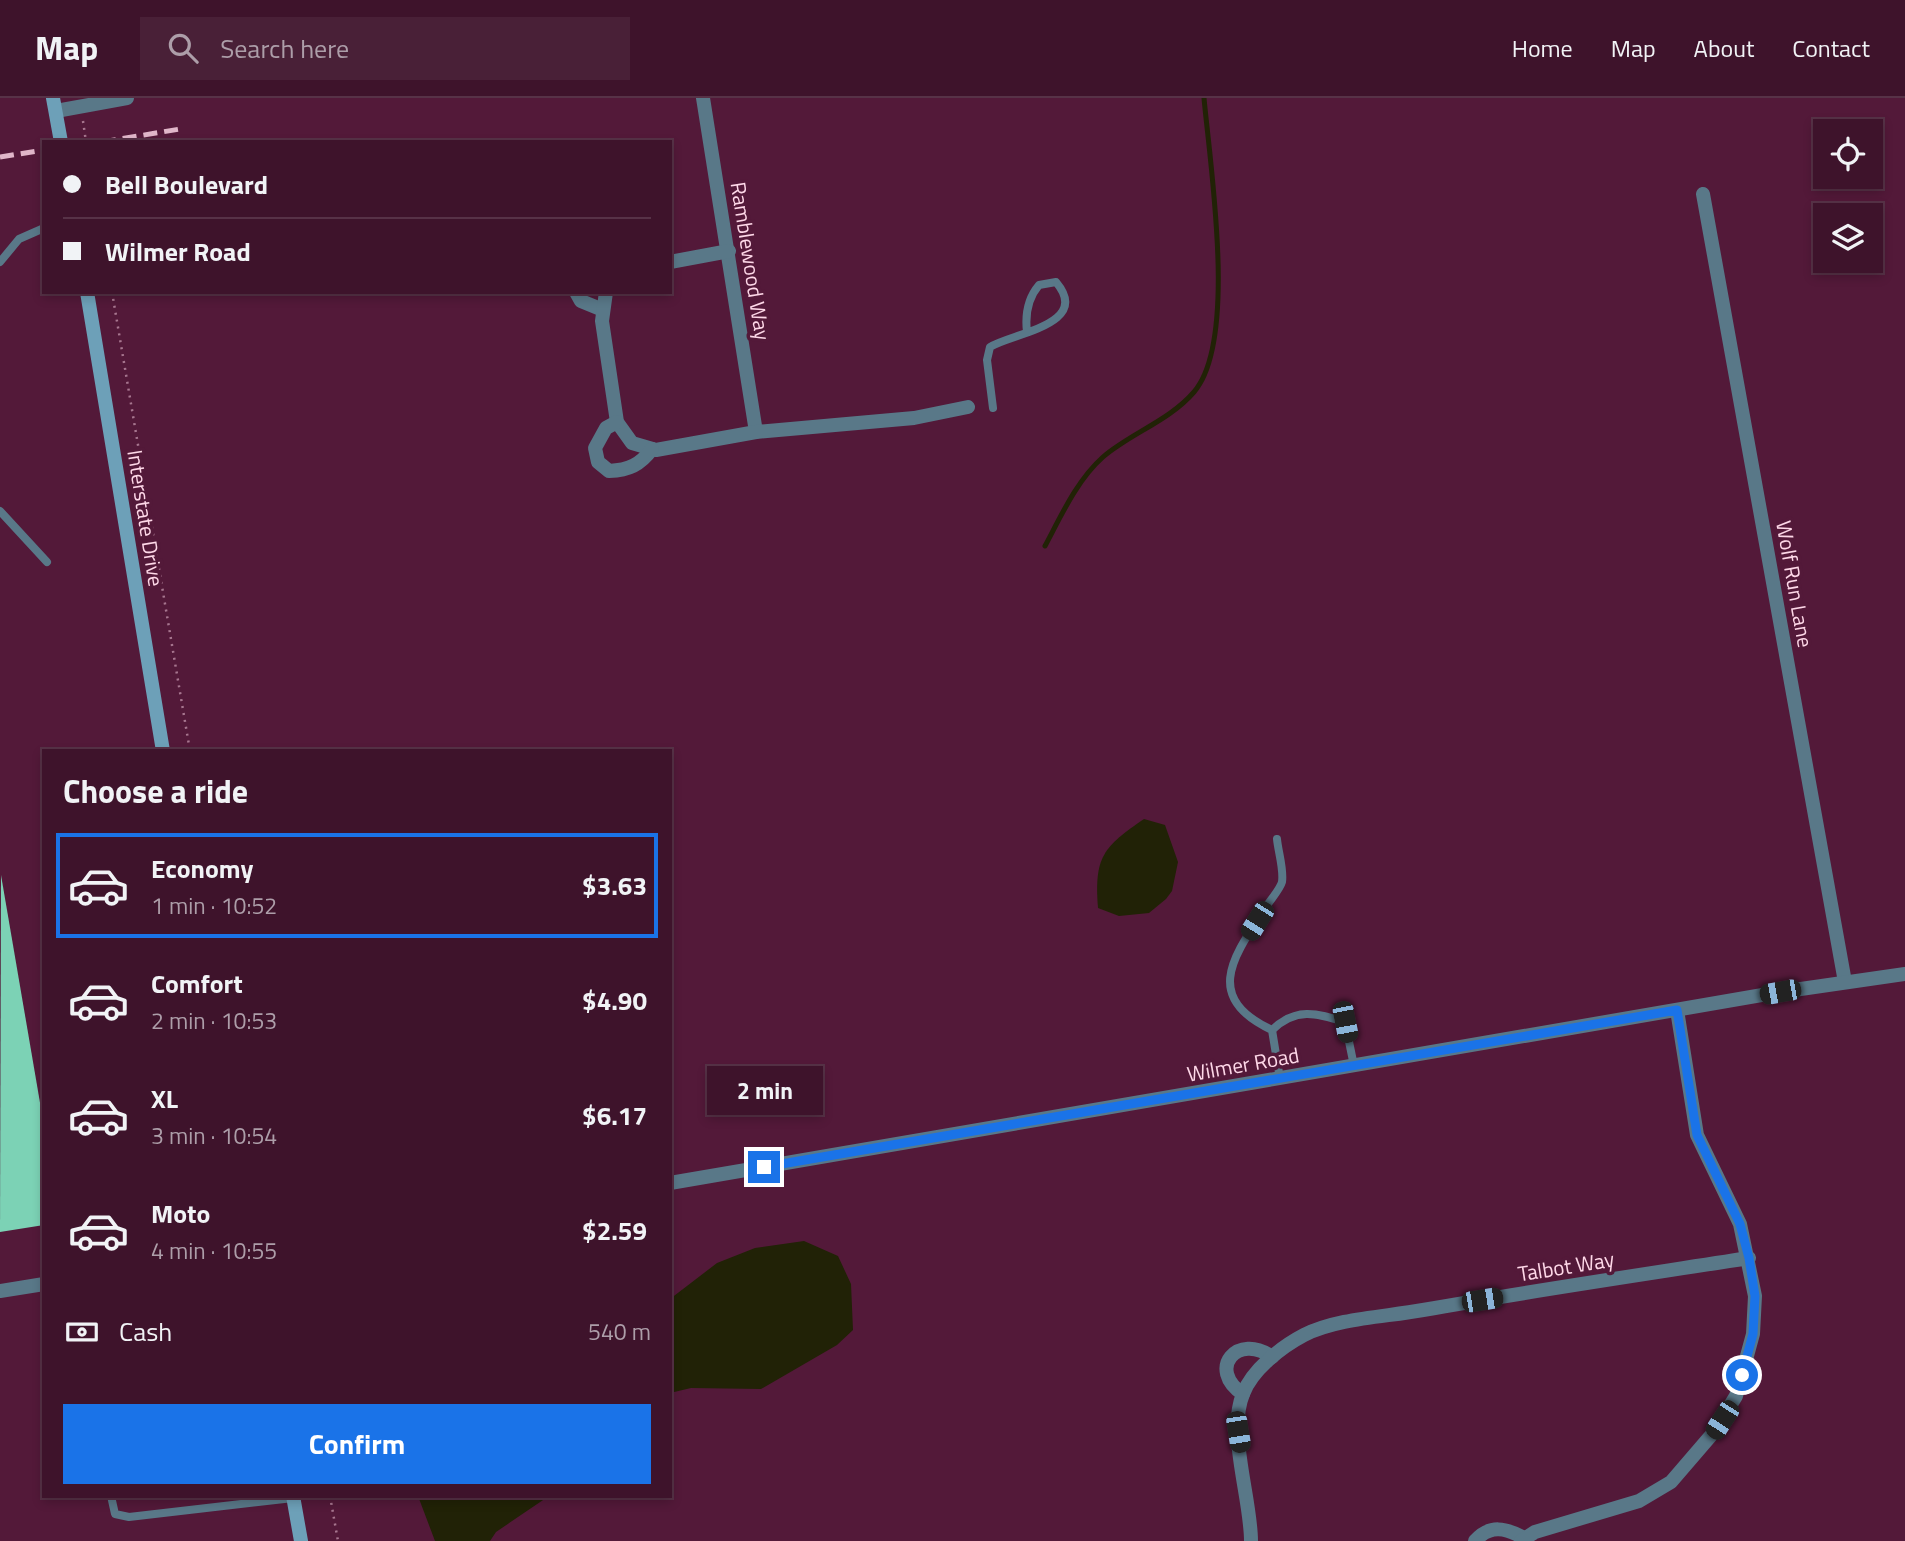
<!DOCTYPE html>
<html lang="en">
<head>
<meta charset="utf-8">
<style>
  :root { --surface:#3e132b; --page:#492037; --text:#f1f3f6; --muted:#ad9ea9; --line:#573247; --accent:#1a73e8 }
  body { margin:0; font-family:"Titillium Web",sans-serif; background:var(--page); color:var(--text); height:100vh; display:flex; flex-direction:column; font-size:26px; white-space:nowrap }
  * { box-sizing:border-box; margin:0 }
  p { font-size:23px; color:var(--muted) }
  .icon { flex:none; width:38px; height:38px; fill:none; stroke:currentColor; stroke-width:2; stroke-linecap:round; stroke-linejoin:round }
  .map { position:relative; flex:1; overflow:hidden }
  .side { position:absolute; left:42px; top:651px; width:630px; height:749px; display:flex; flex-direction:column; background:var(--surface); border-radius:0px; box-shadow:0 4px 10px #0003,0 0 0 2px var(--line) }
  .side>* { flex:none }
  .hud { position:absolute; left:42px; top:42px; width:630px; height:154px; border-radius:0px; box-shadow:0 4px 10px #0003,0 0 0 2px var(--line); display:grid; align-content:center; height:154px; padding:0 21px; background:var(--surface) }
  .controls { position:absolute; left:1813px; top:21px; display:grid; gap:14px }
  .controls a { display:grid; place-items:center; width:70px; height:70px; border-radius:0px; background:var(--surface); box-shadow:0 4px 10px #0003,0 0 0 2px var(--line); font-size:35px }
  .end { position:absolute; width:32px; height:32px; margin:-16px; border:9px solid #1a73e8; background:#fff; box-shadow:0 0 0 4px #fff }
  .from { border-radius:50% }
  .bubble { position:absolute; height:49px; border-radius:0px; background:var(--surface); box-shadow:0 4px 10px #0003,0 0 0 2px var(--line); font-size:23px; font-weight:700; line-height:49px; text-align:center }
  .car { position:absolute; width:21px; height:42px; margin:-21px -10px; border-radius:9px; box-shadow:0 0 5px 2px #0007; background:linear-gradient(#222 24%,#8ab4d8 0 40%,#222 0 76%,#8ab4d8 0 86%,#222 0) }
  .hud b { display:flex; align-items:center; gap:24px; height:66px; font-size:26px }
  .hud b+b { border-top:2px solid var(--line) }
  .hud i { width:18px; height:18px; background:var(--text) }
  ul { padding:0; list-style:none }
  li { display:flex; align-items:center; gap:21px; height:105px; margin:0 14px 10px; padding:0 7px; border:4px solid transparent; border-radius:0px }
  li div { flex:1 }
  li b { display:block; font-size:26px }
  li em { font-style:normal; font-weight:700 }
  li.active { border-color:var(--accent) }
  li>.icon { width:63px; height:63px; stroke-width:1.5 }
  h2 { padding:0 21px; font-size:32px; line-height:84px }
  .pay { display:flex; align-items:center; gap:18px; height:77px; padding:0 21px; font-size:26px }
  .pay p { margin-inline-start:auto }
  .action { display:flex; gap:14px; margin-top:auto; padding:14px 21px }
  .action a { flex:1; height:80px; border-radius:0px; background:var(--accent); color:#fff; font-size:28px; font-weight:700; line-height:80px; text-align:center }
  header { display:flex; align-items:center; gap:42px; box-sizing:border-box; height:98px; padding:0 35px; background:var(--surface); border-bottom:2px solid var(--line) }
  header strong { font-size:33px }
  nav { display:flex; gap:38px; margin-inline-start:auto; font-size:24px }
  .search { width:490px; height:63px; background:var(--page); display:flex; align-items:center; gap:18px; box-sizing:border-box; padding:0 24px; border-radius:0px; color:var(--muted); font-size:26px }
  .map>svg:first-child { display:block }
</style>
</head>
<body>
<header>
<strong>Map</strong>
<div class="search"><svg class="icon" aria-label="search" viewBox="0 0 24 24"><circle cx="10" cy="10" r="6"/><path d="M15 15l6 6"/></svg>Search here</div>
<nav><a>Home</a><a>Map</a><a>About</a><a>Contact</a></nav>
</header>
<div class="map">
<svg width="1905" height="1443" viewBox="0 0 1905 1443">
  <rect width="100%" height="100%" fill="#531939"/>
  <!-- water -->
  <g fill="#212206">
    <path d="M1144 721 1165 727 1178 764 1172 793 1166 801 1149 815 1119 818 1098 810C1094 759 1103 749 1144 721Z"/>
    <path d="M804 1143 838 1158 851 1186 853 1232 837 1247 761 1291 691 1290 670 1295V1201L717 1165 755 1150Z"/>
    <path d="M418 1398H549L496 1434 490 1443H435Z"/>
  </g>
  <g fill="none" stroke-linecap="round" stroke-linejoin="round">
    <!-- stream -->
    <path stroke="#212206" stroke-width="5" d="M1045 448C1061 418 1077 382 1103 359 1131 335 1169 323 1194 294 1238 243 1210 67 1204 0"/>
  </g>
  <!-- building -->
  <path fill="#7cd2b5" d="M1 777 44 1028V1127L0 1134Z"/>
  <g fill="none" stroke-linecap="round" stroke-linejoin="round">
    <!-- path -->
    <g stroke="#a7768f" stroke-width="2.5" stroke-dasharray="2 5" stroke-linecap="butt">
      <path d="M83 23 86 44"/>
      <path d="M112 194 190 653"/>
      <path d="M330 1398 338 1443"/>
    </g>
    <!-- service -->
    <g stroke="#597888" stroke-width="8">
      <path d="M0 164 19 141 44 130"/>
      <path d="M993 310 987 262 990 249C1012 235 1092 227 1056 184L1039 187C1028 200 1025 217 1027 234"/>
      <path d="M0 413 47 464"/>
      <path d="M1277 741C1278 753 1284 771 1282 784 1280 791 1272 800 1268 806 1237 854 1199 898 1272 932L1280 981"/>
      <path d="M1272 932C1296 909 1316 915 1345 924L1354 968"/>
      <path d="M111 1398 115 1416 129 1419 293 1400"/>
    </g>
    <!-- minor -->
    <g stroke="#597888" stroke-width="14">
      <path d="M703 0 756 334"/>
      <path d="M56 13 127 0"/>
      <path d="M1703 96 1845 884"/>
      <path d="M670 164 729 153"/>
      <path d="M576 194 581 203 603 212"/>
      <path d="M606 194 602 223 617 324 632 345 656 352 756 334 914 320 968 309"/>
      <path d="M617 324 606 330 595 350 598 364 609 373C629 372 640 367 652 351"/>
      <path d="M1243 1296C1206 1271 1238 1234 1272 1259"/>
      <path d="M1251 1443C1251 1400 1227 1335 1243 1296 1252 1272 1281 1249 1304 1237 1338 1220 1385 1219 1423 1212 1531 1193 1640 1177 1749 1160"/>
      <path d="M1475 1443C1490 1426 1506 1430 1524 1440"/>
      <path d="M1521 1443 1535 1434 1639 1403 1671 1384 1714 1334 1736 1298 1753 1236 1755 1198 1740 1126 1697 1037 1677 912"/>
    </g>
    <!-- tertiary -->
    <g stroke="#597888" stroke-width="14">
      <path d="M670 1085 1780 894 1905 876"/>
      <path d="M0 1193 44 1186"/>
    </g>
    <!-- secondary -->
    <g stroke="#6da0b8" stroke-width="14">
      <path d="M53 0 61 44"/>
      <path d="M87 194 163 653"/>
      <path d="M293 1398 301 1443"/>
    </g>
    <!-- rail -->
    <g stroke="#e0b6c9" stroke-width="5" stroke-dasharray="14 7" stroke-linecap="butt">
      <path d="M102 44 180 31"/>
      <path d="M0 59 44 52"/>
    </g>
  </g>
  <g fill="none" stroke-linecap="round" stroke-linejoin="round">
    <!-- route -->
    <path stroke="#1a73e8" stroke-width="9" d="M764 1069 1677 912 1697 1037 1740 1126 1749 1160 1755 1198 1753 1236 1742 1277"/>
  </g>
  <g text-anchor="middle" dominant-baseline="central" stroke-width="7" stroke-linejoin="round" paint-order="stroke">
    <!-- street labels -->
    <g font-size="21" fill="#fed8e8" stroke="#531939">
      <text transform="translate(751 163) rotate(81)">Ramblewood Way</text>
      <text transform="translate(146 420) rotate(81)">Interstate Drive</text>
      <text transform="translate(1795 486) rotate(80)">Wolf Run Lane</text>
      <text transform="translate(1243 966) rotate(-10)">Wilmer Road</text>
      <text transform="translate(1566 1168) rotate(-9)">Talbot Way</text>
    </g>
  </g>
</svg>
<div class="controls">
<a><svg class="icon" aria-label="locate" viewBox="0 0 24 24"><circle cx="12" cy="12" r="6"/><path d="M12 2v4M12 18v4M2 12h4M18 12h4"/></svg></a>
<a><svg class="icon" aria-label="layers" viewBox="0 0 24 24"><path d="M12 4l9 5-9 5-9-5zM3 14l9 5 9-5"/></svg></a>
</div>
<i class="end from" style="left:1742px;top:1277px"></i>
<i class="end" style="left:764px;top:1069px"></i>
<div class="bubble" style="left:707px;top:968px;width:116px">2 min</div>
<i class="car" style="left:1257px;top:823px;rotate:212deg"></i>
<i class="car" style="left:1780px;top:894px;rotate:260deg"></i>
<i class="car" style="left:1345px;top:924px;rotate:169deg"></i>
<i class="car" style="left:1482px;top:1202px;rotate:81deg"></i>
<i class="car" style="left:1722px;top:1322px;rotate:213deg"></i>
<i class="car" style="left:1238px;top:1334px;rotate:171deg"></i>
<div class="hud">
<b><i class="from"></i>Bell Boulevard</b>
<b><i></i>Wilmer Road</b>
</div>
<section class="side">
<h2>Choose a ride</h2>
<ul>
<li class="active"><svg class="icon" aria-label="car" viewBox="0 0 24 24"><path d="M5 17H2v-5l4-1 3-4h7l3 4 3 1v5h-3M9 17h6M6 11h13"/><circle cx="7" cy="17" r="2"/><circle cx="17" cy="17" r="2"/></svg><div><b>Economy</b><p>1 min · 10:52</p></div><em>$3.63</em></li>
<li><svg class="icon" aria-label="car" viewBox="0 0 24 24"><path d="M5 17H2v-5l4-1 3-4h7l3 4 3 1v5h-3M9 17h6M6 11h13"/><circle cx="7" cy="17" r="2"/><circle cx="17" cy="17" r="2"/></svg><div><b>Comfort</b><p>2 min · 10:53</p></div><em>$4.90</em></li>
<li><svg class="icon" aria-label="car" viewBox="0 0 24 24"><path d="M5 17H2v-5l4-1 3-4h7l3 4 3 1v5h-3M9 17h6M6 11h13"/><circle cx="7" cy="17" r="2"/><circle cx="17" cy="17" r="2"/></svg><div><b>XL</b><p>3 min · 10:54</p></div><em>$6.17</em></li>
<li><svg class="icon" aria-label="car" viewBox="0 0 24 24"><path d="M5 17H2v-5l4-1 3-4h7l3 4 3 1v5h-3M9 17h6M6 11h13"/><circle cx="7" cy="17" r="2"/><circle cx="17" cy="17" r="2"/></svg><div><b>Moto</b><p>4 min · 10:55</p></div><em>$2.59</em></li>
</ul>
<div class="pay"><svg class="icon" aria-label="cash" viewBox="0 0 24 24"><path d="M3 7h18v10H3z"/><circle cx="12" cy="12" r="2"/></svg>Cash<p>540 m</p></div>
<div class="action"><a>Confirm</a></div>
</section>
</div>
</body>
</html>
